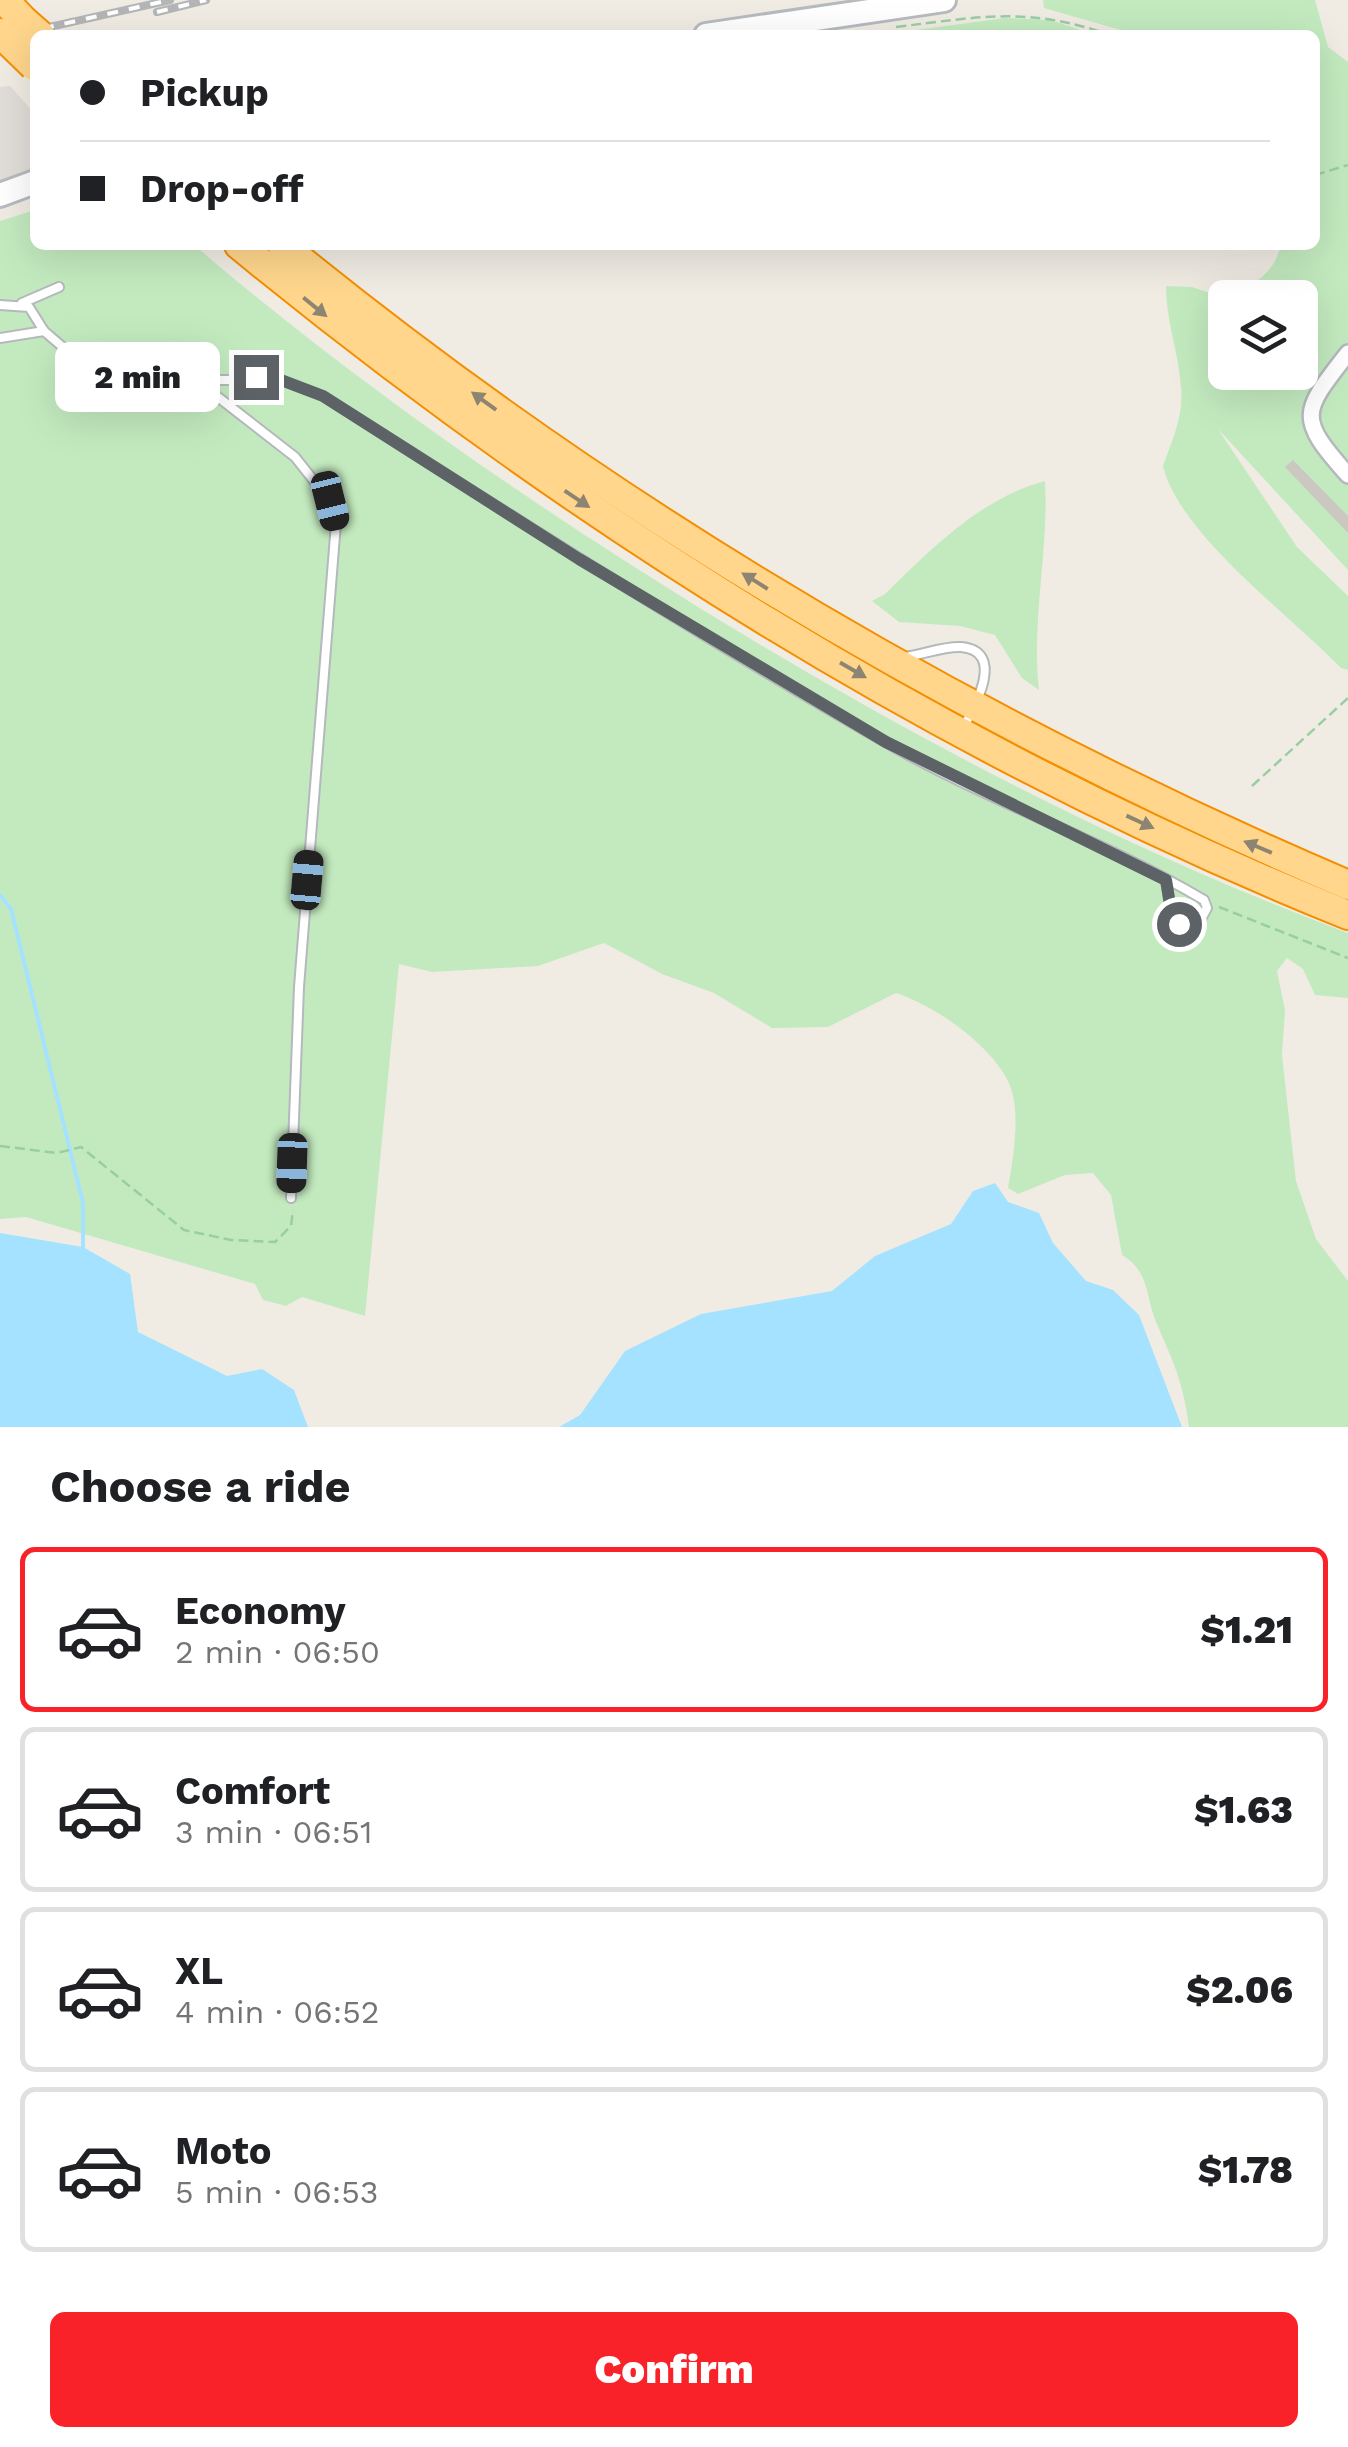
<!DOCTYPE html>
<html lang="en">
<head>
<meta charset="utf-8">
<style>
  :root { --surface:#fff; --page:#f6f6f6; --text:#202124; --muted:#757577; --line:#e0e0e0; --accent:#f92228 }
  body { margin:0; font-family:"Work Sans",sans-serif; background:var(--page); color:var(--text); height:100vh; display:flex; flex-direction:column; font-size:38px; white-space:nowrap }
  * { box-sizing:border-box; margin:0 }
  p { font-size:32px; color:var(--muted) }
  .icon { flex:none; width:55px; height:55px; fill:none; stroke:currentColor; stroke-width:2; stroke-linecap:round; stroke-linejoin:round }
  .map { position:relative; height:1427px; overflow:hidden }
  .side { display:flex; flex-direction:column; background:var(--surface); flex:1 }
  .side>* { flex:none }
  .guide { position:absolute; left:30px; top:30px; width:1290px; height:220px; border-radius:15px; box-shadow:0 10px 40px #0002; display:grid; align-content:center; height:220px; padding:0 50px; background:var(--surface) }
  .fabs { position:absolute; left:1208px; top:280px; display:grid; gap:20px }
  .fabs a { display:grid; place-items:center; width:110px; height:110px; border-radius:15px; background:var(--surface); box-shadow:0 10px 40px #0002; font-size:50px }
  .end { position:absolute; width:45px; height:45px; margin:-22px; border:12px solid #5c6266; background:#fff; box-shadow:0 0 0 5px #fff }
  .from { border-radius:50% }
  .bubble { position:absolute; height:70px; border-radius:15px; background:var(--surface); box-shadow:0 10px 40px #0002; font-size:32px; font-weight:800; line-height:70px; text-align:center }
  .car { position:absolute; width:30px; height:60px; margin:-30px -15px; border-radius:12px; box-shadow:0 0 8px 2px #0007; background:linear-gradient(#222 24%,#8ab4d8 0 40%,#222 0 76%,#8ab4d8 0 86%,#222 0) }
  .guide b { display:flex; align-items:center; gap:35px; height:95px; font-size:38px }
  .guide b+b { border-top:2px solid var(--line) }
  .guide i { width:25px; height:25px; background:var(--text) }
  ul { padding:0; list-style:none }
  li { display:flex; align-items:center; gap:30px; height:165px; margin:0 20px 15px; padding:0 30px; border:5px solid var(--line); border-radius:15px }
  li div { flex:1 }
  li b { display:block; font-size:38px }
  li em { font-style:normal; font-weight:800 }
  li.selected { border-color:var(--accent) }
  li>.icon { width:90px; height:90px; stroke-width:1.5 }
  h2 { padding:0 50px; font-size:45px; line-height:120px }
  .cta { display:flex; gap:20px; margin-top:auto; padding:20px 50px }
  .cta a { flex:1; height:115px; border-radius:15px; background:var(--accent); color:#fff; font-size:40px; font-weight:800; line-height:115px; text-align:center }
  .map>svg:first-child { display:block }
</style>
</head>
<body>
<div class="map">
<svg width="1348" height="1427" viewBox="0 0 1348 1427">
  <rect width="100%" height="100%" fill="#f0ece4"/>
  <!-- industrial -->
  <path fill="#e1ded9" d="M10 86 35 114V171L0 185V87Z"/>
  <!-- green -->
  <g fill="#c3eabf">
    <path d="M1043 0H1315L1328 47 1348 62V570L1218 429 1297 547 1348 596V670L1341 668C1291 616 1179 534 1163 466 1172 441 1184 415 1181 388 1179 353 1166 322 1166 286L1192 287 1225 298V372H1300V298L1227 297C1253 286 1274 274 1281 245H1315V35H1138L1044 8Z"/>
    <path d="M1005 18 1050 20 1096 35H879Z"/>
    <path d="M35 210V245H194C353 381 521 497 698 607 904 734 1121 848 1348 933V998L1315 995 1303 969 1287 958 1277 971 1285 1010 1282 1055 1296 1181 1316 1239 1348 1281V1427H1189C1183 1381 1174 1364 1156 1322 1145 1295 1150 1272 1122 1255L1111 1195 1093 1173 1065 1175 1018 1194 1008 1188C1013 1159 1021 1114 1010 1086 995 1047 934 1005 896 993L828 1027 772 1028 714 993 662 974 604 943 538 966 432 972 399 964 365 1316 302 1297 286 1306 263 1300 255 1284 26 1217 0 1219V221Z"/>
    <path d="M1045 481C1049 551 1031 621 1039 690L1022 678 995 635 960 626 899 622 872 601 885 594C932 548 981 498 1045 481Z"/>
  </g>
  <!-- water -->
  <g fill="#a5e2ff">
    <path d="M995 1183 1008 1202 1039 1213 1053 1243 1086 1281 1113 1290 1139 1315 1182 1427H559L580 1415 625 1351 701 1314 832 1291 875 1256 951 1224 973 1191Z"/>
    <path d="M0 1233 83 1247 130 1274 138 1332 227 1376 262 1369 294 1390 308 1427H0Z"/>
  </g>
  <g fill="none" stroke-linecap="round" stroke-linejoin="round">
    <!-- stream -->
    <path stroke="#a5e2ff" stroke-width="4" d="M0 895 11 909 83 1203V1247"/>
  </g>
  <!-- building -->
  <path fill="#cbc7c1" d="M1293 460 1348 516V533L1285 467Z"/>
  <g fill="none" stroke-linecap="round" stroke-linejoin="round">
    <!-- lane casing -->
    <g stroke="#b5b8bc" stroke-width="12">
      <g id="lane">
        <path d="M22 303 59 287"/>
        <path d="M0 305 29 307 44 331 65 349 81 355 119 349 146 351 196 380 295 457 330 501 336 523 299 987 291 1198"/>
        <path d="M0 338 44 331"/>
        <path d="M196 380H281L323 396C509 514 694 633 885 742 988 801 1102 840 1204 900L1207 908 1200 921 1186 926 1172 917 1166 880"/>
        <path d="M904 657C922 655 943 646 961 647 1007 651 974 708 963 728"/>
      </g>
    </g>
    <!-- street casing -->
    <g stroke="#b5b8bc" stroke-width="20">
      <path id="street" d="M1348 353C1302 412 1296 417 1348 475"/>
    </g>
    <!-- secondary casing -->
    <g stroke="#b6bbc0" stroke-width="28">
      <g id="secondary">
        <path d="M706 35 944 0"/>
        <path d="M0 195 35 182"/>
      </g>
    </g>
    <!-- highway casing -->
    <g stroke="#f48e00" stroke-width="32">
      <g id="highway">
        <path d="M4 0 23 20"/>
        <path d="M239 245C573 519 946 753 1348 915"/>
        <path d="M282 245C605 509 964 721 1348 885"/>
      </g>
    </g>
    <!-- path -->
    <g stroke="#99cea2" stroke-width="2.5" stroke-dasharray="10 5" stroke-linecap="butt">
      <path d="M896 27C979 17 1028 6 1110 35"/>
      <path d="M1315 175 1348 165"/>
      <path d="M1252 786 1348 698"/>
      <path d="M1219 907 1348 958"/>
      <path d="M0 1146 57 1153 81 1147 184 1230 231 1240 275 1242 291 1226 293 1210"/>
    </g>
    <!-- lane -->
    <use href="#lane" stroke="#fff" stroke-width="8"/>
    <!-- street -->
    <use href="#street" stroke="#fff" stroke-width="15"/>
    <!-- secondary -->
    <use href="#secondary" stroke="#fff" stroke-width="22"/>
    <!-- highway -->
    <use href="#highway" stroke="#ffd68c" stroke-width="28"/>
    <!-- rail casing -->
    <g stroke="#b4b5b6" stroke-width="8">
      <g id="rail">
        <path d="M157 12 206 0"/>
        <path d="M0 38 170 0"/>
      </g>
    </g>
    <!-- rail -->
    <use href="#rail" stroke="#fff" stroke-width="4" stroke-dasharray="11" stroke-linecap="butt"/>
    <!-- highway-bridge casing -->
    <g stroke="#f48e00" stroke-width="32" stroke-linecap="butt">
      <g id="highway-bridge">
        <path d="M23 20 40 35"/>
        <path d="M0 33 34 66"/>
      </g>
    </g>
    <!-- highway-bridge -->
    <use href="#highway-bridge" stroke="#ffd68c" stroke-width="28"/>
  </g>
  <!-- one-way arrows -->
  <defs><path id="oneway-solid" d="M-6-.8H1V-3.2L6.5 0L1 3.2V.8H-6Z" transform="scale(2.5)"/></defs>
  <g fill="#8d8571">
    <use href="#oneway-solid" transform="translate(315 307) rotate(39)"/>
    <use href="#oneway-solid" transform="translate(484 401) rotate(-144)"/>
    <use href="#oneway-solid" transform="translate(577 499) rotate(34)"/>
    <use href="#oneway-solid" transform="translate(755 581) rotate(-148)"/>
    <use href="#oneway-solid" transform="translate(853 670) rotate(30)"/>
    <use href="#oneway-solid" transform="translate(1140 822) rotate(25)"/>
    <use href="#oneway-solid" transform="translate(1258 847) rotate(-157)"/>
  </g>
  <g fill="none" stroke-linecap="round" stroke-linejoin="round">
    <!-- route -->
    <path stroke="#5c6266" stroke-width="12" d="M256 377 281 380 323 396 579 559 886 742 1166 880 1172 917 1179 924"/>
  </g>
</svg>
<div class="fabs">
<a><svg class="icon" aria-label="layers" viewBox="0 0 24 24"><path d="M12 4l9 5-9 5-9-5zM3 14l9 5 9-5"/></svg></a>
</div>
<i class="end from" style="left:1179px;top:924px"></i>
<i class="end" style="left:256px;top:377px"></i>
<div class="bubble" style="left:55px;top:342px;width:165px">2 min</div>
<i class="car" style="left:330px;top:501px;rotate:166deg"></i>
<i class="car" style="left:307px;top:880px;rotate:5deg"></i>
<i class="car" style="left:292px;top:1163px;rotate:182deg"></i>
<div class="guide">
<b><i class="from"></i>Pickup</b>
<b><i></i>Drop-off</b>
</div>
</div>
<section class="side">
<h2>Choose a ride</h2>
<ul>
<li class="selected"><svg class="icon" aria-label="car" viewBox="0 0 24 24"><path d="M5 17H2v-5l4-1 3-4h7l3 4 3 1v5h-3M9 17h6M6 11h13"/><circle cx="7" cy="17" r="2"/><circle cx="17" cy="17" r="2"/></svg><div><b>Economy</b><p>2 min · 06:50</p></div><em>$1.21</em></li>
<li><svg class="icon" aria-label="car" viewBox="0 0 24 24"><path d="M5 17H2v-5l4-1 3-4h7l3 4 3 1v5h-3M9 17h6M6 11h13"/><circle cx="7" cy="17" r="2"/><circle cx="17" cy="17" r="2"/></svg><div><b>Comfort</b><p>3 min · 06:51</p></div><em>$1.63</em></li>
<li><svg class="icon" aria-label="car" viewBox="0 0 24 24"><path d="M5 17H2v-5l4-1 3-4h7l3 4 3 1v5h-3M9 17h6M6 11h13"/><circle cx="7" cy="17" r="2"/><circle cx="17" cy="17" r="2"/></svg><div><b>XL</b><p>4 min · 06:52</p></div><em>$2.06</em></li>
<li><svg class="icon" aria-label="car" viewBox="0 0 24 24"><path d="M5 17H2v-5l4-1 3-4h7l3 4 3 1v5h-3M9 17h6M6 11h13"/><circle cx="7" cy="17" r="2"/><circle cx="17" cy="17" r="2"/></svg><div><b>Moto</b><p>5 min · 06:53</p></div><em>$1.78</em></li>
</ul>
<div class="cta"><a>Confirm</a></div>
</section>
</body>
</html>
